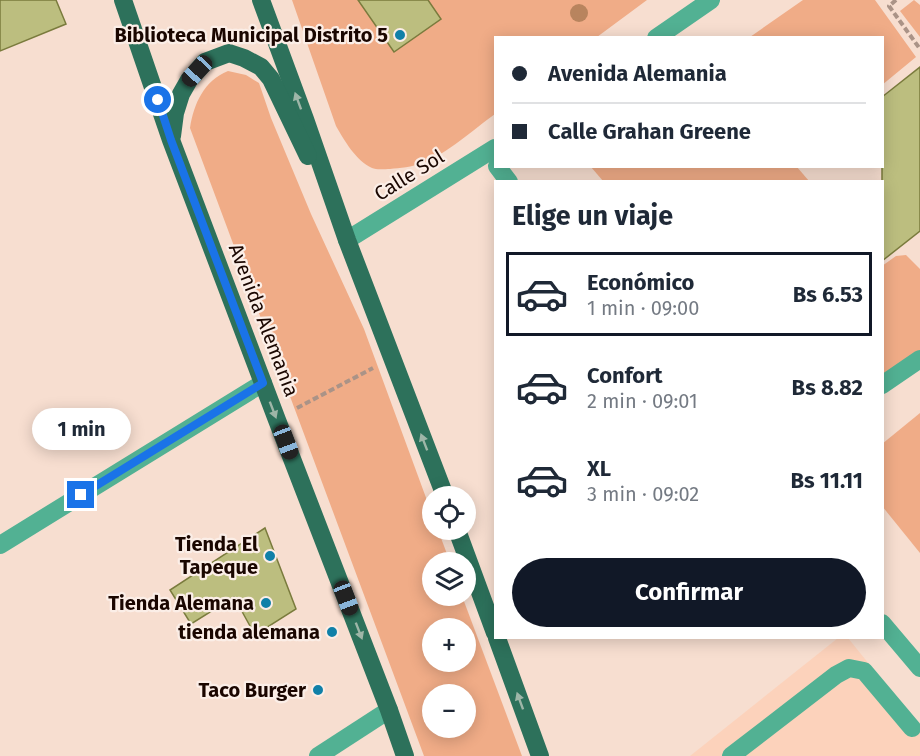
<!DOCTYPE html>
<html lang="es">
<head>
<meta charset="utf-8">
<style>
  :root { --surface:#fff; --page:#f6f6f7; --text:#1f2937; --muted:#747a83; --line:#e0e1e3; --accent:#111827 }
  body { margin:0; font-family:"Fira Sans",sans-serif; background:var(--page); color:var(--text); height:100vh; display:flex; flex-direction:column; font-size:22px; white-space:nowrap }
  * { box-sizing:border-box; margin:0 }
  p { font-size:20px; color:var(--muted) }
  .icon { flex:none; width:33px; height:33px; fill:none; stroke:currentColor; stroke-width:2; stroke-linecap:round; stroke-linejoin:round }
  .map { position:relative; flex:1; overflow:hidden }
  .side { position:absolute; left:494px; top:180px; width:390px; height:459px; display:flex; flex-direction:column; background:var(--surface); border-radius:0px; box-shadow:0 3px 15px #0003 }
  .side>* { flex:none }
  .banner { position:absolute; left:494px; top:36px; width:390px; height:132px; border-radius:0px; box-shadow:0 3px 15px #0003; display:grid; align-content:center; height:132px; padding:0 18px; background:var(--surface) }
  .controls { position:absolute; left:422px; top:486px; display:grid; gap:12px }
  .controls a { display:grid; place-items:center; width:54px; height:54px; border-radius:50%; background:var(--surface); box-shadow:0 3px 15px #0003; font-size:30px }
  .end { position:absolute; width:27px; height:27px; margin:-14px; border:8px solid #1a73e8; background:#fff; box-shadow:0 0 0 3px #fff }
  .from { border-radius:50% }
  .bubble { position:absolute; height:42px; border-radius:21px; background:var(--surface); box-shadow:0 3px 15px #0003; font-size:20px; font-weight:700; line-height:42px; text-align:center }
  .car { position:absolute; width:18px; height:36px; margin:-18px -9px; border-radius:8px; box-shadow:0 0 4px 2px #0007; background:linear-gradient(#222 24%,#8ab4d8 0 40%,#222 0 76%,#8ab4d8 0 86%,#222 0) }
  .banner b { display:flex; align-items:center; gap:21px; height:57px; font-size:22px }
  .banner b+b { border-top:2px solid var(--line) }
  .banner i { width:15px; height:15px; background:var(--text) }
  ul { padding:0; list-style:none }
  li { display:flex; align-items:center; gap:18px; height:84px; margin:0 12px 9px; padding:0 6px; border:3px solid transparent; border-radius:0px }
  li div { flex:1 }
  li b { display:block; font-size:22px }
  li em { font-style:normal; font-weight:700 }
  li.current { border-color:var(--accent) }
  li>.icon { width:54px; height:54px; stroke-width:1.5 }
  h2 { padding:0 18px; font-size:27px; line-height:72px }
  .button { display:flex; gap:12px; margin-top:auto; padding:12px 18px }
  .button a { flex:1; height:69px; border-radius:36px; background:var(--accent); color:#fff; font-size:24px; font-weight:700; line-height:69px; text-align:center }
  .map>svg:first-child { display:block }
</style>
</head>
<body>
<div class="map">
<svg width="920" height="756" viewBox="0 0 920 756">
  <rect width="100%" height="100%" fill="#f7ded0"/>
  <!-- built -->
  <path fill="#fcd2bb" d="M838 638H848L920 727V756H690Z"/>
  <!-- green -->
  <g fill="#f0ac87" fill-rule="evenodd">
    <path d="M292 0H647L597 37 495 38V114C474 129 447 154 422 163 412 167 400 168 390 169 385 169 376 170 372 168 356 161 344 140 336 126Z"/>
    <path d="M803 0H875L916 57 882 85V38L750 37Z"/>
    <path d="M914 0 920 5V37L900 11Z"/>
    <path d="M228 71 246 75 259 83 271 118 311 214 364 329 432 514V530H438L450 562H432V596H462L522 756H424L190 128C194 103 204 81 228 71ZM465 628V662H432V628ZM465 694V728H432V694Z"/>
    <path d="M591 167H797L809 181H603Z"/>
    <path d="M906 255 920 269V354L882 380V266L896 256Z"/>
    <path d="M920 413V553L882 506V444Z"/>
  </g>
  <!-- building -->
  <g fill="#bcbe7f" stroke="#7a7b3d" stroke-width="1.5">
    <path d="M0 0H56L66 24 0 51Z"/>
    <path d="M358 0H428L441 19 394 52Z"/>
    <path d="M920 67V231L882 261V97Z"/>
    <path d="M265 528 296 609 255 635 234 597 191 624 170 590Z"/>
  </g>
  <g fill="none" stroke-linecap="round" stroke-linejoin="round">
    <!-- path -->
    <g stroke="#aa9387" stroke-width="4" stroke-dasharray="6 3" stroke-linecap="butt">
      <path d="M896 0 889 6 920 49"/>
      <path d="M297 408 373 368"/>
    </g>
    <!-- minor -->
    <g stroke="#52b193" stroke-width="18">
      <path d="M656 38 711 0"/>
      <path d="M497 166 509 182"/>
      <path d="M347 240 495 148"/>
      <path d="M882 385 920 359"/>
      <path d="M0 545 263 383"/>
      <path d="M882 623 920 668"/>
      <path d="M318 756 389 710"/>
      <path d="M731 756 836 675 849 668 864 671 912 728"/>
    </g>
    <!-- major -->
    <g stroke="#2d715b" stroke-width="18">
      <path d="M123 0 171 140 277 420 389 710 405 756"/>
      <path d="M261 0 305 119 347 240 445 496"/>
      <path d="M172 136 175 113 181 94 189 80 205 62 229 53 244 58 261 67 271 79 308 156"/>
      <path d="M457 530 495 633"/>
      <path d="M497 638 540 756"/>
    </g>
  </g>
  <!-- trees -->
  <circle fill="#b8845e" cx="579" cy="13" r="9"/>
  <!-- one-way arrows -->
  <defs><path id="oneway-solid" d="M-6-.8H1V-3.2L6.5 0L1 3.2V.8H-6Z" transform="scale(1.5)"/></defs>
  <g fill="#9eb6a8">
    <use href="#oneway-solid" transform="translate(298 101) rotate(-110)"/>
    <use href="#oneway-solid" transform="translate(273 410) rotate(69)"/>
    <use href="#oneway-solid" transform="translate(424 442) rotate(-111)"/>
    <use href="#oneway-solid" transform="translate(359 631) rotate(69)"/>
    <use href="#oneway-solid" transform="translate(520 701) rotate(-110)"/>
  </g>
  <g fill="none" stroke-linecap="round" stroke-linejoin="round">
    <!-- route -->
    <path stroke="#1a73e8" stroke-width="8" d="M81 495 263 383 171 140 158 100"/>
  </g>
  <!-- markers -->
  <g fill="#1080a8" stroke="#fbeee7" stroke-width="2">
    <circle cx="400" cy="35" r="6"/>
    <circle cx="270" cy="556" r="6"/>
    <circle cx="266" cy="603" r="6"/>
    <circle cx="332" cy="632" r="6"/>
    <circle cx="318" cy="690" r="6"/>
  </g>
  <g text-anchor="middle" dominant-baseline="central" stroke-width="4.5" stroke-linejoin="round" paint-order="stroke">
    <!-- poi labels -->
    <g font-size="20" font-weight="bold" fill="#1a0600" stroke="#fbeee7" text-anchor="end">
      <text x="388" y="35">Biblioteca Municipal Distrito 5</text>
      <text x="258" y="544">Tienda El<tspan x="258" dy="23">Tapeque</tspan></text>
      <text x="254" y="603">Tienda Alemana</text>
      <text x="320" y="632">tienda alemana</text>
      <text x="306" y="690">Taco Burger</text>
    </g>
    <!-- street labels -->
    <g font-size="20" fill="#1a0600" stroke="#fbeee7">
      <text transform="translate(409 175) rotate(-32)">Calle Sol</text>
      <text transform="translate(264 320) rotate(69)">Avenida Alemania</text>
    </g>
  </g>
</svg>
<div class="controls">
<a><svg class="icon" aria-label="locate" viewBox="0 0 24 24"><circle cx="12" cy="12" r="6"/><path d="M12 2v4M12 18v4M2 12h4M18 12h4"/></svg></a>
<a><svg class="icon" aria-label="layers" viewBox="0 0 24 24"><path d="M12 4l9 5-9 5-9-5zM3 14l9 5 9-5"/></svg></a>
<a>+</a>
<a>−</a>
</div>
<i class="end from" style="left:158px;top:100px"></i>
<i class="end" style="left:81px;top:495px"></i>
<div class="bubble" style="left:32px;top:408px;width:99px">1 min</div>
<i class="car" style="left:197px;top:71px;rotate:223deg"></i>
<i class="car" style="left:286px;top:442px;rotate:159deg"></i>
<i class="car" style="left:346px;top:598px;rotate:159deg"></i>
<div class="banner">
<b><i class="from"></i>Avenida Alemania</b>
<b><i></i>Calle Grahan Greene</b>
</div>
<section class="side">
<h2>Elige un viaje</h2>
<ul>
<li class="current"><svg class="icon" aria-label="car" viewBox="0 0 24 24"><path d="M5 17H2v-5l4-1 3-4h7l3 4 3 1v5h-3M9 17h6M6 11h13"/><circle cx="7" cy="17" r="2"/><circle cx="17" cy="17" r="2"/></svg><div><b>Económico</b><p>1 min · 09:00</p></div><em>Bs 6.53</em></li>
<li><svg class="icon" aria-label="car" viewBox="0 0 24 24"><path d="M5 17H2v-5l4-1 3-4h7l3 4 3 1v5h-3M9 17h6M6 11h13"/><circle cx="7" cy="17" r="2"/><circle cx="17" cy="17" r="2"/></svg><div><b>Confort</b><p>2 min · 09:01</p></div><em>Bs 8.82</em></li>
<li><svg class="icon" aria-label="car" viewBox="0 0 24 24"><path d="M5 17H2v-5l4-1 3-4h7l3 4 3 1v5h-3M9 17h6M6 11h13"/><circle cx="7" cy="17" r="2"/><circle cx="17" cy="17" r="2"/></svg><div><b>XL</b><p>3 min · 09:02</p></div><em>Bs 11.11</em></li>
</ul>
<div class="button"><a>Confirmar</a></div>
</section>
</div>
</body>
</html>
